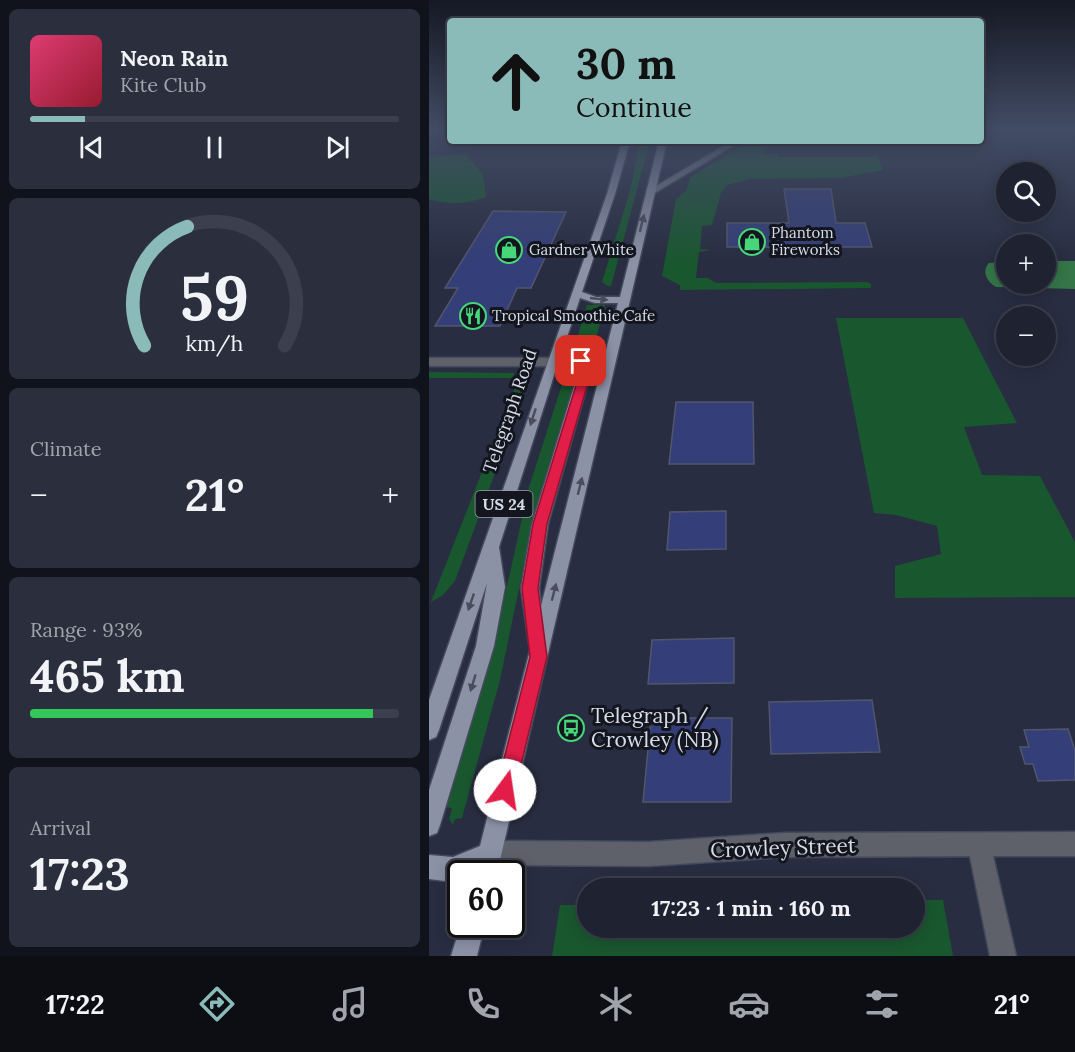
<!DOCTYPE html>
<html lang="en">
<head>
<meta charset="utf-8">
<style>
  :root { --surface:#1e2231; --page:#2b2f3d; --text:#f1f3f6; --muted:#a1a4ab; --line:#3c3f4d; --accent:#8bbbb9 }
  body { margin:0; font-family:Lora,serif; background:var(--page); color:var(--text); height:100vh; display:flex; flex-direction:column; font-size:22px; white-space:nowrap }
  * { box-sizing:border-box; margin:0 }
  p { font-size:20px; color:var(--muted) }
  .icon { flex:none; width:33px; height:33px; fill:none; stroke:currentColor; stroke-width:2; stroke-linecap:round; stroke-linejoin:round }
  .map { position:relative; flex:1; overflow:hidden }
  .side { display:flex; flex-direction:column; gap:9px; padding:9px; background:#10131b; width:429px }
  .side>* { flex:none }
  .hud { position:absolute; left:18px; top:18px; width:537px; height:126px; border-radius:6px; box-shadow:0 3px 15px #0003,0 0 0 2px var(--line); background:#8bbbb9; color:#111; overflow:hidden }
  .fabs { position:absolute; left:567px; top:162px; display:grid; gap:12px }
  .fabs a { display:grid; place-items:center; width:60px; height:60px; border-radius:50%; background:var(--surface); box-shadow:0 3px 15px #0003,0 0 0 2px var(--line); font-size:30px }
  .speed { position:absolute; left:18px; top:860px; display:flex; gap:12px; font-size:30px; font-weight:700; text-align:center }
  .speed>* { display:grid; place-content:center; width:78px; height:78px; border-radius:50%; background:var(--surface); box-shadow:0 3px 15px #0003,0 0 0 2px var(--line); line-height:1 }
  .speed .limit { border:3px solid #111; border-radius:9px; background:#fff; color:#111 }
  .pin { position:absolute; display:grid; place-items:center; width:51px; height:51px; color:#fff; margin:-26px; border-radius:12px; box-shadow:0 3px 9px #0006 }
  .me { position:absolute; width:66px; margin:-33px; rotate:14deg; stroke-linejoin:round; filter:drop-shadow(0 0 4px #0008) }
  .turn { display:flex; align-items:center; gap:21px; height:126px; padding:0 30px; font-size:27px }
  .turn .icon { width:78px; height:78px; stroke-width:2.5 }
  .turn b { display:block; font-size:42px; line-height:51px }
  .big { font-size:45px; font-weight:700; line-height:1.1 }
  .side .widget { flex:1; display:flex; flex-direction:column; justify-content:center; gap:9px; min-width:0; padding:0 21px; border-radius:9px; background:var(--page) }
  .side .dial { align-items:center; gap:0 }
  .dial svg { height:156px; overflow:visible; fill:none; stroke:var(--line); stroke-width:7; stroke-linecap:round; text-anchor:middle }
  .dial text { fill:var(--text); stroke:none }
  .song { display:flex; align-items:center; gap:18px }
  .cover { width:72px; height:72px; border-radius:9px; background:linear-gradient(135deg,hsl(340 70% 55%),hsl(350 70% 35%)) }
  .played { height:6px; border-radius:3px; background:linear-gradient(90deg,var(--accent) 15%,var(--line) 15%) }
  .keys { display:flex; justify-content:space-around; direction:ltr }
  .heat { display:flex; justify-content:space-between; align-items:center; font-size:33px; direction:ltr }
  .charge { height:9px; border-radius:4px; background:linear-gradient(90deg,#34c759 93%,var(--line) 0) }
  .trip { position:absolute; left:148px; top:878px; width:348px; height:60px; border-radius:30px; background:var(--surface); box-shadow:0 3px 15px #0003,0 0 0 2px var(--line); font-weight:700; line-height:60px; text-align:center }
  .menu { display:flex; height:96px; justify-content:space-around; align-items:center; background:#0c0e14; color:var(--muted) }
  .menu .icon { width:42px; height:42px }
  .menu .active { color:var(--accent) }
  .menu b { font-size:27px; color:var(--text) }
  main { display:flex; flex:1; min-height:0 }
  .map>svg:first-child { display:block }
</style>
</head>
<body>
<main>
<section class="side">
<div class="widget">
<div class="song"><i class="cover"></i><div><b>Neon Rain</b><p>Kite Club</p></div></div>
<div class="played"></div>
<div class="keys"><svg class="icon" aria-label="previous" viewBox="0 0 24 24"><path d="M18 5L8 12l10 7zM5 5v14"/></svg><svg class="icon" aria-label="pause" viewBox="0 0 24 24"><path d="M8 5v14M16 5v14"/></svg><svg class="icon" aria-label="next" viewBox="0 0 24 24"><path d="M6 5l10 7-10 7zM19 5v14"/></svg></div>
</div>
<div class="widget dial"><svg viewBox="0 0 100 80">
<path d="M14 69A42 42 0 1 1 86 69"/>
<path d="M14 69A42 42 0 0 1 36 8" stroke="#8bbbb9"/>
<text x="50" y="56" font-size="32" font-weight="700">59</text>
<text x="50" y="72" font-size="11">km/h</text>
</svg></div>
<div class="widget"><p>Climate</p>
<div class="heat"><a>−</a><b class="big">21°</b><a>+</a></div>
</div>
<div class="widget"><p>Range · 93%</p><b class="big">465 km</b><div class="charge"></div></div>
<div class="widget"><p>Arrival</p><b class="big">17:23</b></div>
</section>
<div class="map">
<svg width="646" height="956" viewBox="0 0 646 956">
  <rect width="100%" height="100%" fill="#282d41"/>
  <!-- green -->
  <path fill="#19572f" d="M211,141H221L182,286H179L173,282L201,191Z
    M320,141H334L335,154H349L350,157H444V154H448L454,170L411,178L321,179L298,185L292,193L283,225L273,226L271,249L282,250L270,252L267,278H279L287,283L438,282L442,284V288L251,290V285L233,276L247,199L257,191L261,178Z
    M36,154L54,174L57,197C38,204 19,205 0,199V157Z
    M158,305H176L165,346L146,345Z
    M407,318H534L588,423L535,427L553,475L611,476L646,542V597L466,598V566L512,554L508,526L467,515L445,513Z
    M144,370L142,378H147L104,521L71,680L33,818L26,819L24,825L20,819L23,808L16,807L64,649L100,487L136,375L140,374Z
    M0,372L85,373L84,378H0Z
    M91,375L98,378L99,384L26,581L14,595L2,602Z
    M486,900H514L524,956H123L131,905H159V927H486Z"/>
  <!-- water -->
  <path fill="#347648" d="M617,261H646V289L567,287C558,282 552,271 560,263L577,262L578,284H616Z"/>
  <!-- building -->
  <path fill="#343e78" stroke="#51566c" stroke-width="1.5" d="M355,189H402L407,223H436L443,247H298V223H360Z
    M64,211L137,212L102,288H88L71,326H6L29,288H16Z
    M247,402H324L325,464H240Z
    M297,511V549L238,550L241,512Z
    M305,638V683L219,684L223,640Z
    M443,700L451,752L342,754L340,702Z
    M222,718H303L302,802H214Z
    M639,729L646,751V780L609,781L604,764H596L591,747H600L595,730Z"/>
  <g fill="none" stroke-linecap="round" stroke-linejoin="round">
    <defs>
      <path id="street" d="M0,358H123L129,362L123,366H0Z
        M646,832V856H564L587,956H561L541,856L355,857L220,866L61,865L53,861L49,853L53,845L61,841L220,842L355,833Z"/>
      <path id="secondary" d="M303,141H312L224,194L217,192Z"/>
      <path id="primary" d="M193,141H201L186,194L153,292L167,297H191L230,141H238L68,873H32V878L16,881L0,879V855L24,857L51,846L101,650L92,588L103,524L151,367L149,365L128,366L70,547L76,587L65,646L11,825L8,833L0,836V790L47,646L58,583L10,730L7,737L0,740V700L178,194ZM151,298L166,303H189L112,606L110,588L119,524L163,367L156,358H131Z
        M32,924H56L48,956H22Z"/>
    </defs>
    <!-- street casing -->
    <use href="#street" stroke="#44495c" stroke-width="3"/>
    <!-- secondary casing -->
    <use href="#secondary" stroke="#44495c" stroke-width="3"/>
    <!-- primary casing -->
    <use href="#primary" stroke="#44495c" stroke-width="3"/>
    <!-- street -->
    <use href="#street" fill="#5e616a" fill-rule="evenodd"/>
    <!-- secondary -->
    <use href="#secondary" fill="#787c8c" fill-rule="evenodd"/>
    <!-- primary -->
    <use href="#primary" fill="#8c92a6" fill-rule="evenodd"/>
  </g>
  <!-- one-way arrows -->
  <defs><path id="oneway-solid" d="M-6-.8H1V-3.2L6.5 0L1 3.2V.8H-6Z" transform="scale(1.5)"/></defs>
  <g fill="#4a4e5c">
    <use href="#oneway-solid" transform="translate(213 223) rotate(-76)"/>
    <use href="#oneway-solid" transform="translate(170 299) rotate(6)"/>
    <use href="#oneway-solid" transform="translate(104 417) rotate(108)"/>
    <use href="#oneway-solid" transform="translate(151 486) rotate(-76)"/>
    <use href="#oneway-solid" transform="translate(125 592) rotate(-76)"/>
    <use href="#oneway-solid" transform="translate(42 602) rotate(109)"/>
    <use href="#oneway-solid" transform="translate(44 683) rotate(107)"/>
  </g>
  <!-- sky -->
  <linearGradient id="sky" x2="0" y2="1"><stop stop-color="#161924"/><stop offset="0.49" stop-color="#424c65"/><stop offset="1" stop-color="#424c65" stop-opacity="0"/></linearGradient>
  <rect width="646" height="263" fill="url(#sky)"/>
  <!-- route -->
  <path fill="#e11d48" stroke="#92132f" stroke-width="1.5" d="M152,358L162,367L160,379L118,524L109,588L118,657L86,790L84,798L76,800L69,798L67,790L101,657L93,588L104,524L149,379L151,367L146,361Z"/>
  <!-- icons -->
  <defs>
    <symbol id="shop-ring" viewBox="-11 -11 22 22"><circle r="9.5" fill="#14161f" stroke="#45d77a" stroke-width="1.5"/><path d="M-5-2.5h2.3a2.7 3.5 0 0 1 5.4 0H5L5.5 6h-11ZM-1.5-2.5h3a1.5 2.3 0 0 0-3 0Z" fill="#45d77a"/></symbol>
    <symbol id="restaurant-ring" viewBox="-11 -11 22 22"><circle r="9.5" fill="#14161f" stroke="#45d77a" stroke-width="1.5"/><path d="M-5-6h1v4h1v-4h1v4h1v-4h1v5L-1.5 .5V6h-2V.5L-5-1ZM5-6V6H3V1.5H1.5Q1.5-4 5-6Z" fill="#45d77a"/></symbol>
    <symbol id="bus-ring" viewBox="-11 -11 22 22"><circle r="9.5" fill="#14161f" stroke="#45d77a" stroke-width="1.5"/><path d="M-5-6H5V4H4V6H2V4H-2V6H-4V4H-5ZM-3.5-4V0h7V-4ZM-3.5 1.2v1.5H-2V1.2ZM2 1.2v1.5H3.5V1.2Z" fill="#45d77a"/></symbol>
  </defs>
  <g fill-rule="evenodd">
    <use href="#shop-ring" x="308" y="227" width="30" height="30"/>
    <use href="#shop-ring" x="65" y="235" width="30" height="30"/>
    <use href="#restaurant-ring" x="29" y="301" width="30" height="30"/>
    <use href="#bus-ring" x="127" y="713" width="30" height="30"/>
  </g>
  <g text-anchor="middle" stroke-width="6" stroke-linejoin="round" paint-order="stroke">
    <!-- far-poi labels -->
    <g font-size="15" fill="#d7dbe8" stroke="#14161f" text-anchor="start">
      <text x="342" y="238">Phantom<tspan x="342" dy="17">Fireworks</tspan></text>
      <text x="100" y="255">Gardner White</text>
      <text x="63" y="321">Tropical Smoothie Cafe</text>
    </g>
    <!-- shield labels -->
    <rect fill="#14161f" stroke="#9ca0ac" stroke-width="1.5" x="46.5" y="491" width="57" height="26" rx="4.5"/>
    <g font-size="16" font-weight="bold" fill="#d7dbe8">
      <text x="75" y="510">US 24</text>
    </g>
    <!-- street labels -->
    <g font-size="18" fill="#d7dbe8" stroke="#14161f">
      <text transform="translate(81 411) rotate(-71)" y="6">Telegraph Road</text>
    </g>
    <!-- near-poi labels -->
    <g font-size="21" fill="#d7dbe8" stroke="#14161f" text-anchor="start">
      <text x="162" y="723">Telegraph /<tspan x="162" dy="24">Crowley (NB)</tspan></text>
    </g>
    <!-- near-street labels -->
    <g font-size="21" fill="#d7dbe8" stroke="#14161f">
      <text transform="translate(354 848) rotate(-2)" y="7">Crowley Street</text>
    </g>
  </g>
</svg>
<div class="fabs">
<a><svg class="icon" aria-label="search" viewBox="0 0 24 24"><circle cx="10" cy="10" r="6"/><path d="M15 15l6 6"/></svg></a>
<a>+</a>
<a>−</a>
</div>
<div class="speed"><div class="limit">60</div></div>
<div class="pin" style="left:152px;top:361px;background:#d93025"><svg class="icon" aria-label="arrive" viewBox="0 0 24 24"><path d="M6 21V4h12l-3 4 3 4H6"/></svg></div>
<svg class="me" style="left:76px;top:790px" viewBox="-20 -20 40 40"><circle r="19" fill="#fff"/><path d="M0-13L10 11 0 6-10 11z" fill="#e11d48"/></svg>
<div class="trip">17:23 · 1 min · 160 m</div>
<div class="hud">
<div class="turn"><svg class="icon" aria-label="ahead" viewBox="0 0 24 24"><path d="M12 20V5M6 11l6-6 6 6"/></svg><div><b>30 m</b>Continue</div></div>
</div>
</div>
</main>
<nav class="menu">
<b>17:22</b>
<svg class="icon active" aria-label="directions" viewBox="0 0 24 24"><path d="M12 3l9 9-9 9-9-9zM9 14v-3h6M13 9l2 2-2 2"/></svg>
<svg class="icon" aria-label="music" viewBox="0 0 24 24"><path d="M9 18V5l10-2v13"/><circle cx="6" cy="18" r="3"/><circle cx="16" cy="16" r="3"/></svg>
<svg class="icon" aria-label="phone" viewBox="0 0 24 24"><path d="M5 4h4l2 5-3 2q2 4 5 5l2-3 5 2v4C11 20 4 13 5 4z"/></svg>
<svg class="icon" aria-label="climate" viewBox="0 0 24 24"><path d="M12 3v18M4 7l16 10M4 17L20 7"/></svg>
<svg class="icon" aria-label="car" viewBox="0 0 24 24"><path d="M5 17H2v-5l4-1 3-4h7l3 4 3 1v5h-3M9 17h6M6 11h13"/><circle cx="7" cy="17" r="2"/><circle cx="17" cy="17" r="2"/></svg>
<svg class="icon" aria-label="filters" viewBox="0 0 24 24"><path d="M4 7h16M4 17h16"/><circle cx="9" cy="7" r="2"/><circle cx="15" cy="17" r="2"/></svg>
<b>21°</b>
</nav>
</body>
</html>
